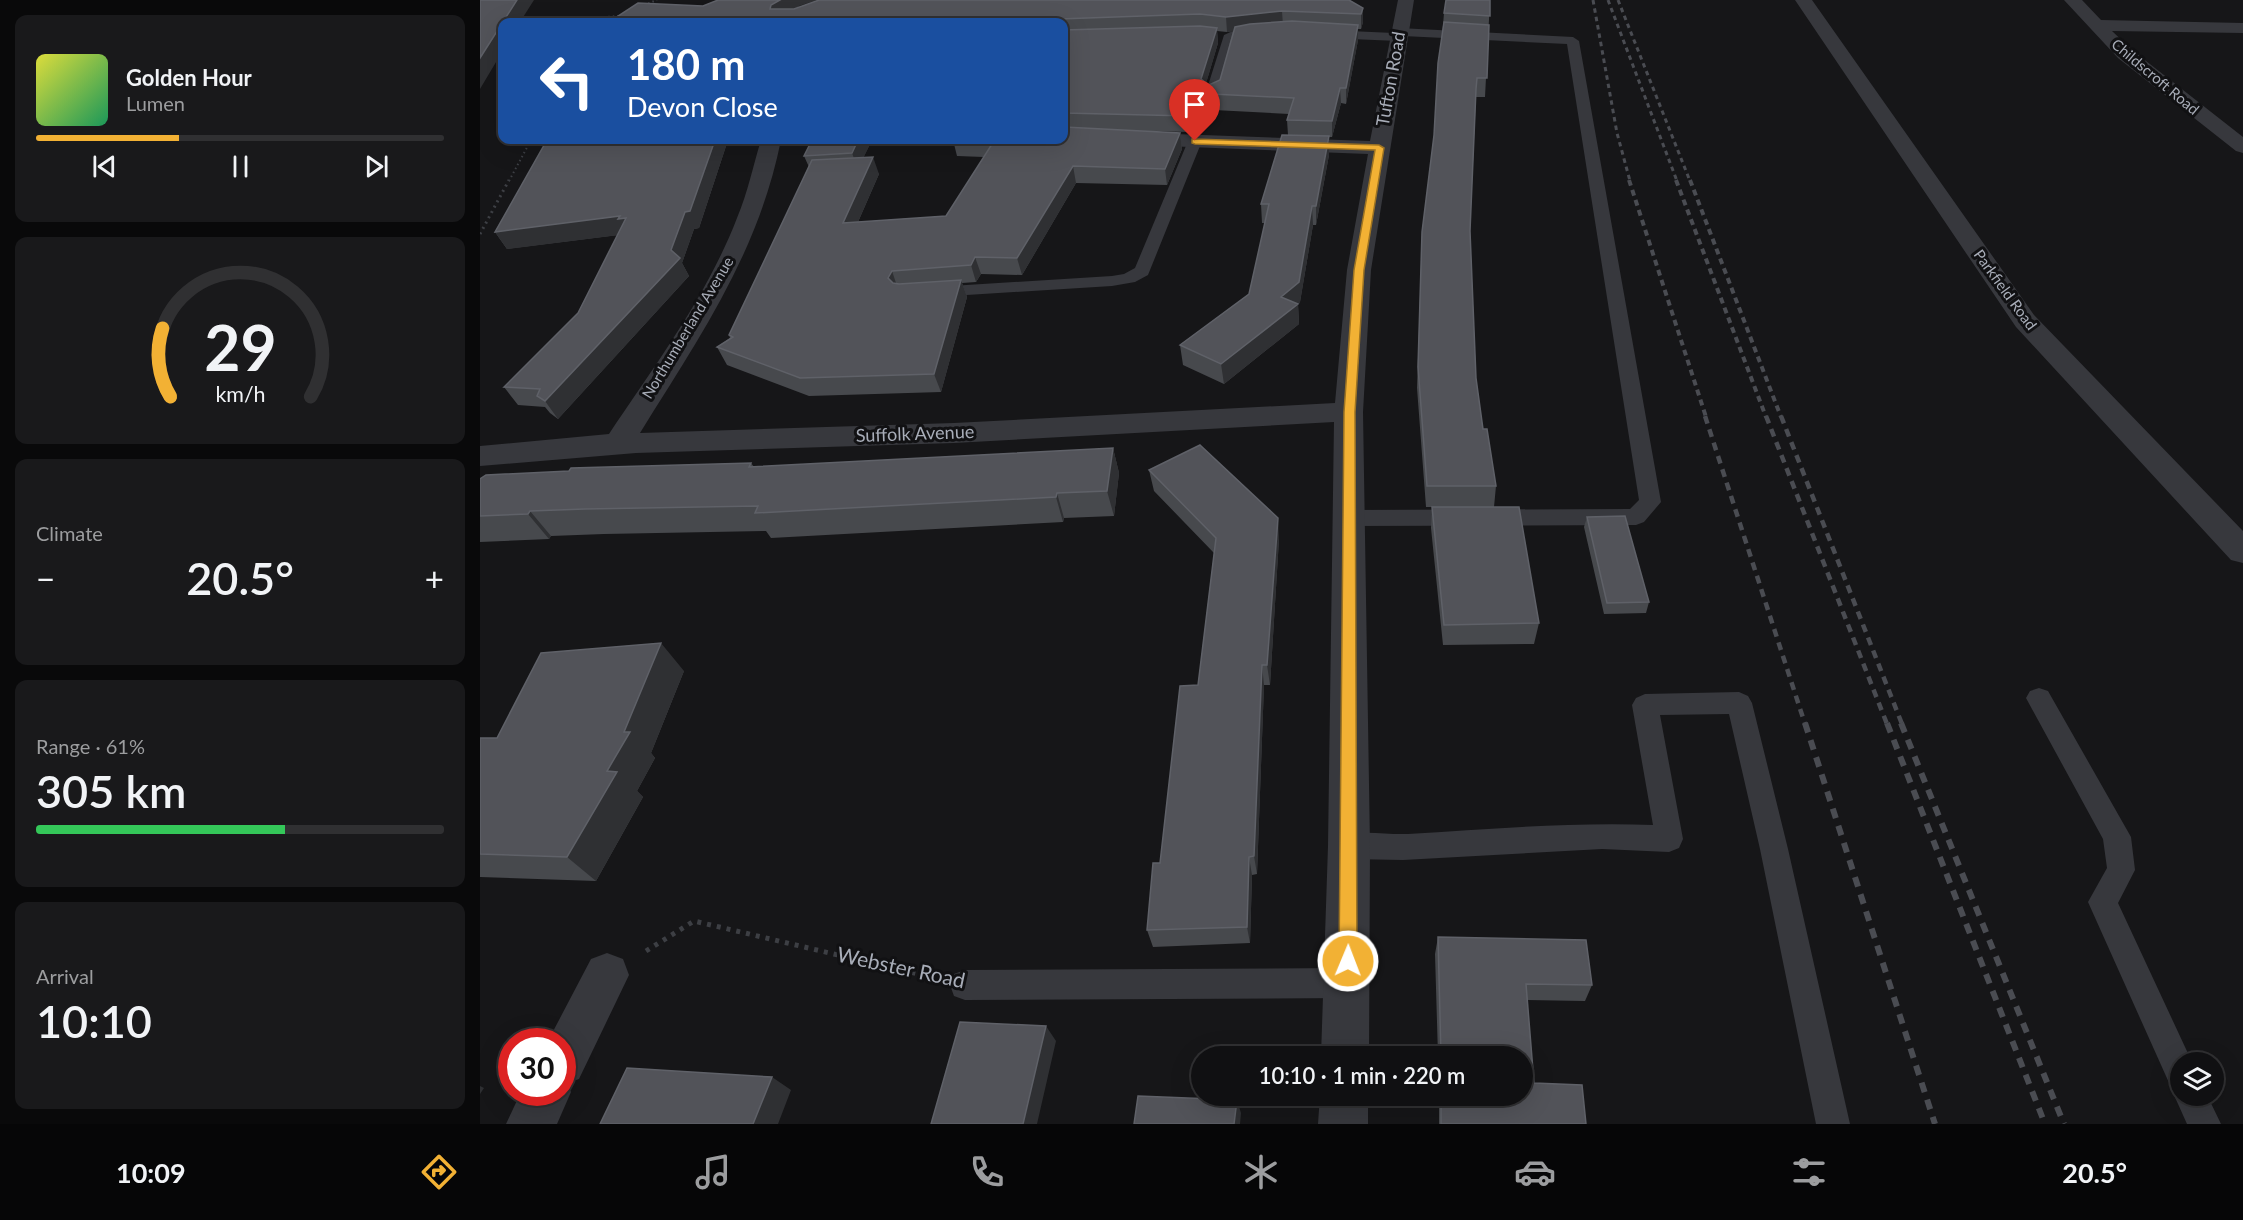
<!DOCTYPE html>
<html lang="en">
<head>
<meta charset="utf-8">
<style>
  :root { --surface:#101012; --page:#19191b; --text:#f1f3f6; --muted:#9c9d9f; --line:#303032; --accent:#f2b134 }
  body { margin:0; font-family:Lato,sans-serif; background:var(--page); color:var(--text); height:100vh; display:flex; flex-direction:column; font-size:22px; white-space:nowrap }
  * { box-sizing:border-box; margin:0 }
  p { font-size:20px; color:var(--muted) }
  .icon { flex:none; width:33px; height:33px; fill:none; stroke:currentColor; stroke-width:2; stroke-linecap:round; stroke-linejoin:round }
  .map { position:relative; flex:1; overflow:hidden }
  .sheet { display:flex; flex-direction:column; gap:15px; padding:15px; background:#09090a; width:480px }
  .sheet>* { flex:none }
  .banner { position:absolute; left:18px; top:18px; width:570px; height:126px; border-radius:12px; box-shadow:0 6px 24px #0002,0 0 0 2px var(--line); background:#1a4fa0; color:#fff; overflow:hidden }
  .buttons { position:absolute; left:1690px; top:1052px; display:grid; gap:12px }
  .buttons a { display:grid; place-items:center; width:54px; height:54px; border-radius:50%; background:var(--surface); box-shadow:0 6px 24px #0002,0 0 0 2px var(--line); font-size:30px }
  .speed { position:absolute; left:18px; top:1028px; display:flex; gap:12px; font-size:30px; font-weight:700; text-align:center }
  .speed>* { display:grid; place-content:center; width:78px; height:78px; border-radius:50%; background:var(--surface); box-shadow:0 6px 24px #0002,0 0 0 2px var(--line); line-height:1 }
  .speed .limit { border:9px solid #d22; background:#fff; color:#111 }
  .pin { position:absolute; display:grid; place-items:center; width:51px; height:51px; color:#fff; margin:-62px -26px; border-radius:50% 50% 50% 0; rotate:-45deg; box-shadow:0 0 6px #0007 }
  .pin .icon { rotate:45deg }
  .me { position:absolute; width:66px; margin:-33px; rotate:1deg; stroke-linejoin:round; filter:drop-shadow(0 0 4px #0008) }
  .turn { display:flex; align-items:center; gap:21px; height:126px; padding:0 30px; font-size:27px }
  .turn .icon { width:78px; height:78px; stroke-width:2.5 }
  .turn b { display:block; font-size:42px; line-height:51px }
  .big { font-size:45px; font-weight:600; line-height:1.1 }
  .sheet .tile { flex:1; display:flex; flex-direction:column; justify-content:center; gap:9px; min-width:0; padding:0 21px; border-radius:12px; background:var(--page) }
  .sheet .dial { align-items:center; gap:0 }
  .dial svg { height:156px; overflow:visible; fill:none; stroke:var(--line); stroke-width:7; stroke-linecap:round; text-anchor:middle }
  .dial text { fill:var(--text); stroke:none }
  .song { display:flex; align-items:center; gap:18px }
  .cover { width:72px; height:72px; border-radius:9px; background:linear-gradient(135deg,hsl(60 70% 55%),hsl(150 70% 35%)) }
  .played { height:6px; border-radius:3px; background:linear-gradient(90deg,var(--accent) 35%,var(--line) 35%) }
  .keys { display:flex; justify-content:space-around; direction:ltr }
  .heat { display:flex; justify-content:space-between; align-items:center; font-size:33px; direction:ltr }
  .charge { height:9px; border-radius:4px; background:linear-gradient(90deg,#34c759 61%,var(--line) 0) }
  .trip { position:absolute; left:711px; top:1046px; width:342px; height:60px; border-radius:30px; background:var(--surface); box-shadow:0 6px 24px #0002,0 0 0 2px var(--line); font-weight:600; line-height:60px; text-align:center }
  .menu { display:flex; height:96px; justify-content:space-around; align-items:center; background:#060607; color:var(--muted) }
  .menu .icon { width:42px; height:42px }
  .menu .current { color:var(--accent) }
  .menu b { font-size:27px; color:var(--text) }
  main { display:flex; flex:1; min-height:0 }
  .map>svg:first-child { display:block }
</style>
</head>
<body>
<main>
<section class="sheet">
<div class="tile">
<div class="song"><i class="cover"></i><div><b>Golden Hour</b><p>Lumen</p></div></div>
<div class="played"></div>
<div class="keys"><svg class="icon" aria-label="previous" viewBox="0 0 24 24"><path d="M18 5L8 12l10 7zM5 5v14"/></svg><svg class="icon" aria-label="pause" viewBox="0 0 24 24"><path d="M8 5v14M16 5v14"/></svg><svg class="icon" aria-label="next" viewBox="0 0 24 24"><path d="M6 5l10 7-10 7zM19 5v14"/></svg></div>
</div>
<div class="tile dial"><svg viewBox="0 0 100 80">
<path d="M14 69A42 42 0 1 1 86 69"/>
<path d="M14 69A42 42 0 0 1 10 34" stroke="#f2b134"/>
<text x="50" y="56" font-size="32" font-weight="700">29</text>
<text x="50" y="72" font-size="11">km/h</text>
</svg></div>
<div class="tile"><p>Climate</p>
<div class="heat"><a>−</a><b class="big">20.5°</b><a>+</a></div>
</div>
<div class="tile"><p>Range · 61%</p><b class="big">305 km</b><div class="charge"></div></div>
<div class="tile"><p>Arrival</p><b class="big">10:10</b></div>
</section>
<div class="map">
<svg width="1763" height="1124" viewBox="0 0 1763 1124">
  <rect width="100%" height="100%" fill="#161618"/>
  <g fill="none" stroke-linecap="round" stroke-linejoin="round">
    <!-- path-far2 -->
    <path stroke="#3d3f44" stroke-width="2" stroke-dasharray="1.5 3" stroke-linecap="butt" d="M164,5L177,0
      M61,22L138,16
      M29,181L51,140"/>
    <!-- path-far1 -->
    <path stroke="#3d3f44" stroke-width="3" stroke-dasharray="2 4" stroke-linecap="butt" d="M0,234L29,180"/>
    <!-- path -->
    <path stroke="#3d3f44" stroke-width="5" stroke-dasharray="4 6" stroke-linecap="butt" d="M166,951L214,921L447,976"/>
    <!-- lane -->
    <path fill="#37383d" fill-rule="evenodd" d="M781,28L787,32L785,35L754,40L739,95L737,98H727L725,95L744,35L755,30Z
      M919,28L1093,37L1099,41L1181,502L1164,522L1156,525L870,526L862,523L859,518L862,513L870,510L1150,509L1159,500L1087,44L923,36L922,40L918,41L847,38L841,34L847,30L914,33L915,29Z
      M715,137L722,141L668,275L655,282L632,286L455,297L449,296L446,292L449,288L455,287L632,276L644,274L655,268L708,141Z
      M1559,688L1568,691L1651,837L1655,870L1638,903L1712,1062H1701V1095H1727L1741,1124H1707L1694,1095L1696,1088L1690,1085L1608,902L1627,868L1623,839L1546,698L1550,691Z
      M1259,692L1268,696L1272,703L1308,849L1370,1124H1336L1280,849L1249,714L1180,715L1203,839L1199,848L1189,852L1122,849L923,860L869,859L859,855L855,846L859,837C880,829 905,835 928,834C1009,829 1091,822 1173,825L1152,705L1156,698L1165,694Z
      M868,968L879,972L883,983L879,994L868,998L485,1000L474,996L470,985L474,974L485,970Z"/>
    <!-- street -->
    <path fill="#37383d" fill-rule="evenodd" d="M918,0H934L891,270L883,412L890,846L889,1056H841L848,846L854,422L474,443L156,453L0,466V446L129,434C175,365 227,296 257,218C268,192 273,166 281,140H301C278,254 220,336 160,433L474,423L855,403L867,270L888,154L584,142L576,140H584V130L890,141Z
      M1315,0H1332L1554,315L1763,531V563L1751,560L1536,327Z
      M1584,0H1602L1621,20L1763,23V33L1632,31L1652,50L1763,137V153L1756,151L1638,58Z
      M127,953L143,959L149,975L99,1079L87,1083L91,1092L77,1124H26L41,1092H82V1041H68L111,959Z
      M840,1095H888V1124H838Z"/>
    <!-- rail-far3 -->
    <path stroke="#4a4c52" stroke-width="3" stroke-dasharray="4.5 4" stroke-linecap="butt" d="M1113,0L1137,133L1150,181
      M1128,0L1197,181
      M1138,0L1210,181"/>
    <!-- rail-far2 -->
    <path stroke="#4a4c52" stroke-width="4" stroke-dasharray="6 4.5" stroke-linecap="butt" d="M1149,180L1226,417
      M1196,180L1286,417
      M1210,180L1301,417"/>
    <!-- rail-far1 -->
    <path stroke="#4a4c52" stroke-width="4.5" stroke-dasharray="8 6" stroke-linecap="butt" d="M1225,416L1325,724
      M1286,416L1407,724
      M1301,416L1422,724"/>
    <!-- rail -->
    <path stroke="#4a4c52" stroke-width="6" stroke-dasharray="10 8" stroke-linecap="butt" d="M1325,723L1455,1124
      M1407,723L1565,1124
      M1421,723L1584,1124"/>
  </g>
  <!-- wall -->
  <path fill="#47494d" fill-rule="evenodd" d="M1010,0L1005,97H996L990,231L996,378L1003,429L1016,486L1014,507L1059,623L1054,644L963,645L951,528L952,507H946L937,388L942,232L954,135L964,13Z
    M223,6H319L314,9L883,8V22L881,29H878V40L866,104L861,103L852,137H849V155L836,225H833L820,302L818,304L819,324L744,384L703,365L700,345L769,294L785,223H782L781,204L808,135L807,120L809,114L734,110L731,118H717L711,132L666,131L700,133L702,149L687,185L596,183L542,275L501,274L496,282L482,283L487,297L461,392L329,396L247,365L237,347L250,338L249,335L329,167L324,156L332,140H392L383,158L399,174L378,222L466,216L504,157L477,156L473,140H544L541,145L584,140V22H129ZM737,31L747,32L753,31L740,80L729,85L726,83L738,43Z
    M67,140H248L219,228L214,229L202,263L209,276L78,419L70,413L65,407L38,405L24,387L98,313L138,235L27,249L15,232Z
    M633,448L639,473L634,516L584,518L583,522L291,538L286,531L124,534L71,536L69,539L0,542V479L271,463L274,467Z
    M669,470L799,539L790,685H784L777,874L772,875L770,943L673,947L667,930L680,863L718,685L734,553L674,491Z
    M1107,517L1169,602L1166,613L1124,614L1104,527Z
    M204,671L171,753L175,758L157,791L163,797L116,881L0,877V738H17Z
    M958,937L1112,985L1105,1001L1047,1000L1054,1083L1106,1124H959V1095H1042V1056H958L955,954Z"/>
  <!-- shaded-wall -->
  <path fill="#2f3033" d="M37,0H54L40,22H22V52L0,89V58Z
    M300,0H337L319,6L297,20L290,9L291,5Z
    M883,8V22L881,29V14Z
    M802,11L803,26L747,32L746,17Z
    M878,25V40L866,104V88Z
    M737,28L738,43L723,94L721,79Z
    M860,88L861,103L852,137V121Z
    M732,94L734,110L731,118L729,102Z
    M715,102L717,118L711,132L709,116Z
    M700,133L702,149L687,185L685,169Z
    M849,136V155L836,225V206Z
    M235,140H248L219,228L214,229L202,263L209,276L78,419L65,401L191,250L205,212Z
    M378,140H392L378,169L372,153Z
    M531,140H544L535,155Z
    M393,157L399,174L370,240L363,223Z
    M593,166L596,183L542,275L537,258Z
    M832,206L833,225L820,302L815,306L818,304L819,324L744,384L741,364Z
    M140,216L146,218L147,234L27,249L15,232Z
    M495,257L501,274L496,282L491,265Z
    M412,271L418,289L408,278Z
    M481,280L487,297L461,392L454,374Z
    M633,448L639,473L634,516L627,491Z
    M577,493L584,518L583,522L576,497Z
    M50,511L71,536L69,539L48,514Z
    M798,518L799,539L790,685L787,665Z
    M181,643L204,671L171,753L175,758L157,791L163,797L116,881L87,857L127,771Z
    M782,665L784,685L777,874L774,856Z
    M769,857L772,875L770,943L767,927Z
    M566,1026L576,1041L557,1124H543Z
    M292,1077L311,1090L298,1124H273Z
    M0,1086L4,1088L0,1094Z
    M757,1100L761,1113L760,1124H754Z"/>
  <!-- building -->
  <path fill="#525359" stroke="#5f6168" stroke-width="1.5" d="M0,0H37L0,58Z
    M238,0H300L291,5L290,9H314L339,0H869L883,8L881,14L802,11L746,17L720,14L579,19V22H129L158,3L223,6Z
    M966,0H1010V16L964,13Z
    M812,21L878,25L866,88H860L852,121L807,120L814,98L732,94L729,102H715L709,116L584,113V30L720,26L737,28L721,79L729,85L740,80L755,27L770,24Z
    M964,22L1009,25L1007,78H997L996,89L990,231L996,378L1003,429H1007L1016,486H947L938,367L942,232L954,135L958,63Z
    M584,127L700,133L685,169L593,166L537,258L495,257L491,265L412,271L408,278L413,283L419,284L481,280L454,374L320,378L237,347L253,337L249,335L332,160L393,157L363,223L466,216L514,141L473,140H531L536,145L554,144L556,140H584Z
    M802,135L849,136L836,206H832L819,282L801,297L818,304L741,364L700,345L769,294L789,204H781Z
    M67,140H235L210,211L205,212L191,250L200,258L65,401L57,396L60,389L24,387L98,313L146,218L138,219L140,216L15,232Z
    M332,140H378L372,153L324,156Z
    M720,445L798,518L787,665H782L774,856L769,857L767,927L667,930L673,863H680L700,686L718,685L736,538L669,470Z
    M633,448L627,491L577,493L576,497L275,513L278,506L105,509L50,511L48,514L0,516V479L6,475L89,471L91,468L271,463L269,467Z
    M952,507H1039L1059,623L964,625Z
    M1145,516L1169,602L1127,603L1107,517Z
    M181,643L144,732H150L127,771L137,772L87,857L0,854V738H17L61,653Z
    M958,937L1106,940L1112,985L1046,984L1054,1083L1102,1085L1106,1124H961V1095H1042V1056H961Z
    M480,1022L566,1026L543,1124H451Z
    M147,1068L292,1077L273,1124H120Z
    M658,1096L757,1100L754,1124H654Z"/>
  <!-- route -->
  <path fill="#f2b134" stroke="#9d7322" stroke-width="1.5" d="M712,139L899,145L904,148L884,270L875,412L877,961L874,967L868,970L861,967L859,961L864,412L874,270L895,150L715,144L712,143Z"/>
  <g text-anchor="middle" stroke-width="6" stroke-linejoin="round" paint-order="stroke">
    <!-- far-street labels -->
    <g font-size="15" fill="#a8adb8" stroke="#111113">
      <text transform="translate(1675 77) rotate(40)" y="5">Childscroft Road</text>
      <text transform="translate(1525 290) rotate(54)" y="5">Parkfield Road</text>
      <text transform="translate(208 328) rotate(-59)" y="5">Northumberland Avenue</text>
    </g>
    <!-- street labels -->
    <g font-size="18" fill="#a8adb8" stroke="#111113">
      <text transform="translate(911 79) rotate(-80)" y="6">Tufton Road</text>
      <text transform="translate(435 434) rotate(-2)" y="6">Suffolk Avenue</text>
    </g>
    <!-- near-street labels -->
    <g font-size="21" fill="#a8adb8" stroke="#111113">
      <text transform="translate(421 968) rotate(12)" y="7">Webster Road</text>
    </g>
  </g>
</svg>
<div class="buttons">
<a><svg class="icon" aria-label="layers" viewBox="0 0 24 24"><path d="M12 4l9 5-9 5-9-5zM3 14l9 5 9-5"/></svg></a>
</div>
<div class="speed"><div class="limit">30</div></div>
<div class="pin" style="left:715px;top:141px;background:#d93025"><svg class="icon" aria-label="arrive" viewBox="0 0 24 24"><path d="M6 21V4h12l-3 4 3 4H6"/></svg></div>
<svg class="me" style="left:868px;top:961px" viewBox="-20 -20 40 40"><circle r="17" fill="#f2b134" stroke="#fff" stroke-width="3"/><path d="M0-11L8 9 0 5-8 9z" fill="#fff"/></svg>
<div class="trip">10:10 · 1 min · 220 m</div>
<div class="banner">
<div class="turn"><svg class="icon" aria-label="left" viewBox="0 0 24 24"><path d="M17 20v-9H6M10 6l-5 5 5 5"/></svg><div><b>180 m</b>Devon Close</div></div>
</div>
</div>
</main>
<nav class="menu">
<b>10:09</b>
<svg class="icon current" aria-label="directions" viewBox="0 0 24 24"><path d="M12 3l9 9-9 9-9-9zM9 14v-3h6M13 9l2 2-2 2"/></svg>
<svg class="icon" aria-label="music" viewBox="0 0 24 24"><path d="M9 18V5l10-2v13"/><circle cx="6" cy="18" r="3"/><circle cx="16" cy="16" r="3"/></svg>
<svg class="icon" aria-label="phone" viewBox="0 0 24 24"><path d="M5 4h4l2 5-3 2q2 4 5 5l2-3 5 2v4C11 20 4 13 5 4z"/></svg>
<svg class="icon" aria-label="climate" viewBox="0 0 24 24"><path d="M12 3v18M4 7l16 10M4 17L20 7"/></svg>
<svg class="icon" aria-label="car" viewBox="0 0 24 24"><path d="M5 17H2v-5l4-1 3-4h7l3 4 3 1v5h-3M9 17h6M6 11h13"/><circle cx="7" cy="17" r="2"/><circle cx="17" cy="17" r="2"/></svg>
<svg class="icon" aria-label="filters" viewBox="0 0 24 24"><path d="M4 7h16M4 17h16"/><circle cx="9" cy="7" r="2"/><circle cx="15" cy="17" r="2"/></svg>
<b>20.5°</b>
</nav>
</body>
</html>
